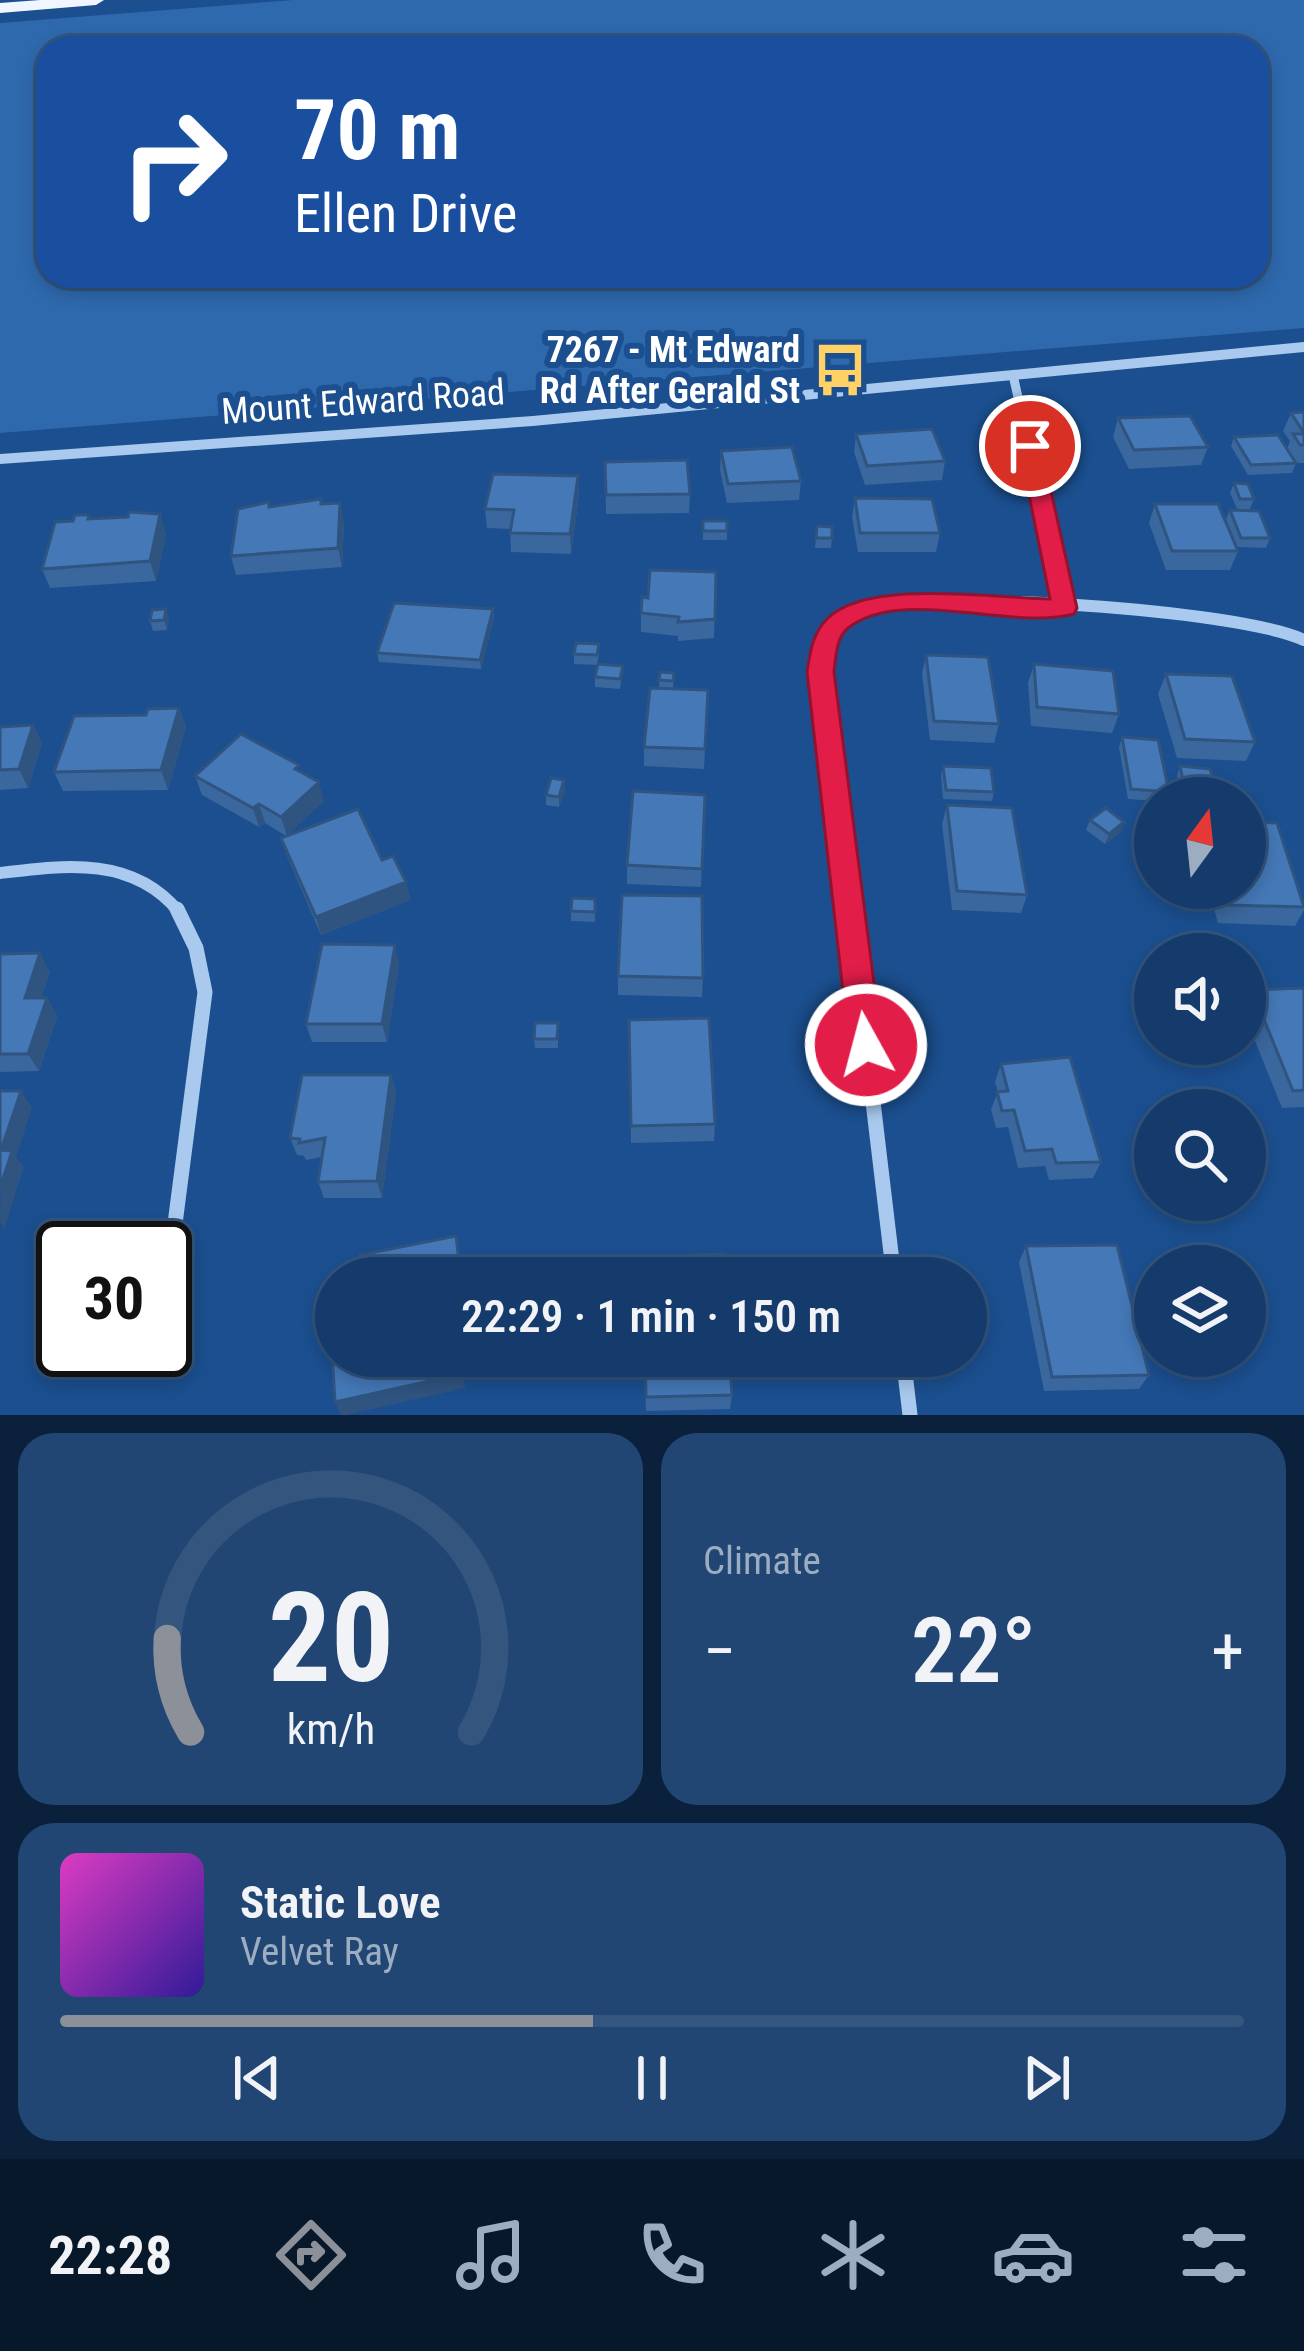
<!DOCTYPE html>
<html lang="en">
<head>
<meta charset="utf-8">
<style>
  :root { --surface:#143b6b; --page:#214673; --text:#f1f3f6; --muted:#9dadc1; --line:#33557e; --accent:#8c9099 }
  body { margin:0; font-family:"Roboto Condensed",sans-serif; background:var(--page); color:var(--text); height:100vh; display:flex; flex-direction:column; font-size:45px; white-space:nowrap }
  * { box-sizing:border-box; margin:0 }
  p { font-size:39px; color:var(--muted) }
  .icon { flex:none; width:66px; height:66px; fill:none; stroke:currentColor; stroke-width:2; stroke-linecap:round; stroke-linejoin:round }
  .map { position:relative; height:1415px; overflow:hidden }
  .details { display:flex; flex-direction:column; gap:18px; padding:18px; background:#0b203b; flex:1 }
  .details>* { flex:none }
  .top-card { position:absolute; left:36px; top:36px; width:1233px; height:252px; border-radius:36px; box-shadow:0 6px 18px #0003,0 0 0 3px var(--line); background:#1a4fa0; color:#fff; overflow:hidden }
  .needle { width:78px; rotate:15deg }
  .fabs { position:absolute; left:1134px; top:777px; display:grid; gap:24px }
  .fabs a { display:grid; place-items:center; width:132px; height:132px; border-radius:50%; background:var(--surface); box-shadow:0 6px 18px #0003,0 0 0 3px var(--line); font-size:60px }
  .speed { position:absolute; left:36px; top:1221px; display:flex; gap:24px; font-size:60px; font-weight:700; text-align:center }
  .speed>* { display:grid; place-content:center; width:156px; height:156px; border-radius:50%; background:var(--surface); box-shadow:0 6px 18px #0003,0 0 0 3px var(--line); line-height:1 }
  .speed .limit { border:6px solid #111; border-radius:18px; background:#fff; color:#111 }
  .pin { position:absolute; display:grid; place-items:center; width:102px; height:102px; color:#fff; margin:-51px; border:6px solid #fff; border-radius:50%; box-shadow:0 3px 12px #0007 }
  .me { position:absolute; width:132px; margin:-66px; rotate:353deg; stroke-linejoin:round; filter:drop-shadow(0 0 9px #0008) }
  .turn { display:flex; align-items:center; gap:42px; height:252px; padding:0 60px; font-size:54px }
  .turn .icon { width:156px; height:156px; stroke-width:2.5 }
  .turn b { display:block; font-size:84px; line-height:102px }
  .big { font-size:90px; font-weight:600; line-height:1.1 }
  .details .tile { flex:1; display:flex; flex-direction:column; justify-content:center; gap:18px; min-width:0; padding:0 42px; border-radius:36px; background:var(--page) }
  .details .dial { align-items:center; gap:0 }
  .dial svg { height:312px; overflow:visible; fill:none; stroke:var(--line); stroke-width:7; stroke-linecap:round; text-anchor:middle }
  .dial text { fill:var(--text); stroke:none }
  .song { display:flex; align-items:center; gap:36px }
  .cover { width:144px; height:144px; border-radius:18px; background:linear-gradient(135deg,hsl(310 70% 55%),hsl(250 70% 35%)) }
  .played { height:12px; border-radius:6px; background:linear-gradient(90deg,var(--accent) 45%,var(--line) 45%) }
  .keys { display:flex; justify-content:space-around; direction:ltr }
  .heat { display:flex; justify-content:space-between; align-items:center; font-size:66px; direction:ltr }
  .details .tiles { flex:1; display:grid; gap:18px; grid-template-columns:1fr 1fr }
  .tile:last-child { grid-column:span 2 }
  .trip { position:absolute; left:315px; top:1257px; width:672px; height:120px; border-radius:60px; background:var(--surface); box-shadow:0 6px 18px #0003,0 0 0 3px var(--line); font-weight:600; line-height:120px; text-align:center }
  .dock { display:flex; height:192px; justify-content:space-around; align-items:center; background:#08182b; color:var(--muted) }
  .dock .icon { width:84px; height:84px }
  .dock .active { color:var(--accent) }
  .dock b { font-size:54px; color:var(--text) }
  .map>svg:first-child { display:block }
</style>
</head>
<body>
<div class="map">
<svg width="1304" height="1415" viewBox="0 0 1304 1415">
  <rect width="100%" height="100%" fill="#1b4f8f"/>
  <!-- green -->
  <path fill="#2e69ad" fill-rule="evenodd" d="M293,0H1304V328L0,433V23ZM48,48H1257V276H48Z"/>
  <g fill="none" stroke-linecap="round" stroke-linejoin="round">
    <!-- minor-far2 -->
    <path stroke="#a9c9ee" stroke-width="9" d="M1013,375L1047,526"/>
    <!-- minor-far1 -->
    <path stroke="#a9c9ee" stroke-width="12" d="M1046,523L1065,608
      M0,873C66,865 133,856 179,912
      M850,912C843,856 807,675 832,632C838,621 848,613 860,610C932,589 1237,609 1304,640"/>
    <!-- minor -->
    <path stroke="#a9c9ee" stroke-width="15" d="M850,909L894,1278
      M165,1301L205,992L196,948L177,909
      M903,1356L910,1415
      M157,1359L159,1350"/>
    <!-- tertiary -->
    <path fill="#a9c9ee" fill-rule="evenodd" d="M1304,342V352L533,426L0,464V454L533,416Z"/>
    <!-- primary -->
    <path fill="#f0f6ff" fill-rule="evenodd" d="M40,0H104L96,5L0,13V3Z"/>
  </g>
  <!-- wall -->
  <path fill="#3a679d" d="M1304,412V463H1296L1292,473L1248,475L1231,446L1234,437L1287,449L1290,441L1283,431L1291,413Z
    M1118,418L1208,447L1201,465L1129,469L1113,437Z
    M856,434L945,461L942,480L865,485L854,452Z
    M721,451L801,481L799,500L727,503L720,470Z
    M605,462L690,494L689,513L606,514Z
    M578,476L579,495L571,554L511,552L510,529L487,528L485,509Z
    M1234,483L1254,499L1250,509H1237L1230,493Z
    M855,498L940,533L936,552H858L852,517Z
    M322,504L344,522L342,567L236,575L231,556L270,506Z
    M1155,504L1238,551L1230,570H1166L1149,523Z
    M1230,510L1270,538L1266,548L1237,547L1226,519Z
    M90,519L166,533L156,581L50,588L42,569Z
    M703,521H727V540H703Z
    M817,526L832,538L831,548H815Z
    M716,572L714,638L678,641V636L641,632V613L648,598Z
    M493,609L494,618L481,669L379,662L377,653Z
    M169,619L167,630L153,631L150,621Z
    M574,654H599L597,665L574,664Z
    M926,655L999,724L994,743L930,740L922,674Z
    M1034,664L1119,714L1112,733L1031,726L1028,683Z
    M623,666L620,689L595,687V677Z
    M660,672L674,673L673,689L708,690L704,769L644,766V747L659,688Z
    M1166,674L1255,742L1246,761L1177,758L1158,694Z
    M179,708L186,727L168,790L63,791L54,772L146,715Z
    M33,725L42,744L28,788L0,790V727Z
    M1122,737L1169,792L1166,798H1155V801L1128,799L1119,747Z
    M943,766L994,792L992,801L943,799L941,776Z
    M1180,766L1217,798H1181L1177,776Z
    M301,772L324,801L287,835L382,860L406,882L410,900L321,935L287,856L281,838L286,836L265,823L259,827L202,795L195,776Z
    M565,790L559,807L546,805V795Z
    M705,795L701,887L627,884V865Z
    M947,805L1027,895L1021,913L952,910L942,824Z
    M1090,820L1124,822L1121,832L1105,844L1086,830Z
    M1208,888H1245L1304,902V910L1295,926L1218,923Z
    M595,899V922L571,921V911Z
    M0,954L50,972L41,998H47L57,1016L39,1071L0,1072Z
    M399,963L387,1042H312L306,1024Z
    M618,976L703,978L702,997L618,995Z
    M1304,988V1107L1282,1108L1245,1016V1003L1252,990Z
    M629,1020L715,1124L714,1141L631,1143Z
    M558,1023V1048H535L534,1039Z
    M1001,1064L1101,1162L1093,1178L1049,1180L1045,1166L1018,1168L1008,1127L996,1128L991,1109L998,1092L995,1082Z
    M391,1075L396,1092L382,1198H324L318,1182L322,1157L306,1160L304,1156L297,1155L290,1138Z
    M1026,1246L1149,1375L1139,1389L1044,1391L1019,1262Z
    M644,1356L732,1395L730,1409L646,1411Z"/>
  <!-- shaded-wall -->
  <path fill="#305480" d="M578,476L579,495L571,554L570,534Z
    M340,503L344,522L342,567L338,548Z
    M160,514L166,533L156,581L150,561Z
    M166,609L169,619L167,630L164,620Z
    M493,609L494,618L481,669L480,660Z
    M179,708L186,727L168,790L161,770Z
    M33,725L42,744L28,788L19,769Z
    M564,780L565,790L559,807V797Z
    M319,782L324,801L287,836L281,817Z
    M259,804L265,823L259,827L253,808Z
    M1124,822L1121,832L1105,844L1109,834Z
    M406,882L410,900L321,935L316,917Z
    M395,945L399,963L387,1042L382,1024Z
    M40,953L50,972L35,1016L25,998Z
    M47,998L57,1016L39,1071L28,1054Z
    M391,1075L396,1092L382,1198L377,1181Z
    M21,1091L32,1108L16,1157L24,1167L4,1229L0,1223L1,1150Z
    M459,1356H461L465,1388L346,1415H341L335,1402Z"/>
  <!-- building -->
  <path fill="#4478b7" stroke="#305480" stroke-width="3" d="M1304,412V433L1291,413Z
    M1190,416L1208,447L1134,450L1118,418Z
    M932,429L945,461L867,466L856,434Z
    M1293,434H1304V445H1300Z
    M1278,435L1296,463L1251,465L1234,437Z
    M792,447L801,481L728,484L721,451Z
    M687,460L690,494L606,495L605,462Z
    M493,474L578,476L570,534L510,533L514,510L485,509Z
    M1234,483L1248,484L1254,499H1240Z
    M855,498L932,499L940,533H860Z
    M321,499V504L340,503L338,548L231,556L238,509L269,502V507Z
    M1155,504H1218L1238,551H1172Z
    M1230,510L1259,511L1270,538H1241Z
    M129,512L160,514L150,561L42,569L55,522L73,521L75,515H89L88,519L128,517Z
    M703,521H727V531H703Z
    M817,526L832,527V538H816Z
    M650,570L716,572L715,619L678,622L679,617L641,613L642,597L648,598Z
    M394,603L493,609L480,660L377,653Z
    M166,609L164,620L150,621L152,610Z
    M576,643L599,644L597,655L574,654Z
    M926,655L988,657L999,724L934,721Z
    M598,664L623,666L620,679L595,677Z
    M1034,664L1113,671L1119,714L1037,707Z
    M660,672L674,673L673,681L659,680Z
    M1166,674L1232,676L1255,742L1185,739Z
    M650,688L708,690L705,749L644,747Z
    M179,708L161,770L54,772L74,716L146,715L148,709Z
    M33,725L19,769L0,770V727Z
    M241,734L299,765L295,769L319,782L281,817L259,804L253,808L195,776Z
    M1122,737L1158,740L1169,792L1131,789Z
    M943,766L991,768L994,792L946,790Z
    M1180,766L1210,769L1217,798H1187Z
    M551,778L564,780L559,797L546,795Z
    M633,791L705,795L702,869L627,865Z
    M947,805L1012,808L1027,895L957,891Z
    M1106,808L1124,822L1109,834L1090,820Z
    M358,809L382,860L393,856L406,882L316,917L281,838Z
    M1245,822L1277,823L1304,907L1228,905L1223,888H1245Z
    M622,895L702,896L703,978L618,976Z
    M572,898L595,899V912L571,911Z
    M322,944L395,945L382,1024H306Z
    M40,953L25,998H47L28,1054H0V954Z
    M1304,988V1090L1293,1091L1252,990Z
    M709,1018L715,1124L631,1126L629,1020Z
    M535,1023H558L557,1039H534Z
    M1070,1057L1101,1162L1056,1163L1052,1149L1025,1151L1014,1110L1002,1111L997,1092L1008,1091L1001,1064Z
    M302,1075H391L377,1181L318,1182L325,1138L299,1143L300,1139L290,1138Z
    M0,1091H21L1,1150L12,1151L0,1188Z
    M456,1236L461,1278H361L360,1255Z
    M1117,1245L1149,1375L1052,1377L1026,1246Z
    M723,1254L724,1278H642V1257Z
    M336,1320V1356H459L461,1374L335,1402L330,1321Z
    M645,1356H729L732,1395L646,1397Z"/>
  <!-- route -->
  <path fill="#e11d48" stroke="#92132f" stroke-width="3" d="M1030,440L1041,446L1077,608L1074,614C1011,631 901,586 848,628C836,638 836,657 834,672L882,1045L877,1055L866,1060L854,1055L849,1045L807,672C810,653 812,634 827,619C867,578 994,598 1050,599L1019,446Z"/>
  <!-- icons -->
  <defs>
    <symbol id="bus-bare" viewBox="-9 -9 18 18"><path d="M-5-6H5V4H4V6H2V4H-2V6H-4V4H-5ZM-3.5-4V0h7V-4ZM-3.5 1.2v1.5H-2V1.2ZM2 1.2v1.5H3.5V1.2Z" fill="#ffd166" stroke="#1b4f8f" stroke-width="2.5" paint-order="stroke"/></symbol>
  </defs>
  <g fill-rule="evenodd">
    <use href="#bus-bare" x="802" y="332" width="76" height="76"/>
  </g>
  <g text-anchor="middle" stroke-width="12" stroke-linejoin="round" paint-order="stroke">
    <!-- far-poi labels -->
    <g font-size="36" font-weight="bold" fill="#fff" stroke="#1b4f8f" text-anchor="end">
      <text x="800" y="362">7267 - Mt Edward<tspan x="800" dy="41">Rd After Gerald St</tspan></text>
    </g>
    <!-- far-street labels -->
    <g font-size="36" fill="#fff" stroke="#1b4f8f">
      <text transform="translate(363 401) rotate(-4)" y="13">Mount Edward Road</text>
    </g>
  </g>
</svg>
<div class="fabs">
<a><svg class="needle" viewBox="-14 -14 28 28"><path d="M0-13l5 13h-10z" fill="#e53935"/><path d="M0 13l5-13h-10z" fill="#9dadc1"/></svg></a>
<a><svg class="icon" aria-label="sound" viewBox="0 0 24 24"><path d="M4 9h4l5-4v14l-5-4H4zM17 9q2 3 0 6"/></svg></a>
<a><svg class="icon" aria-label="search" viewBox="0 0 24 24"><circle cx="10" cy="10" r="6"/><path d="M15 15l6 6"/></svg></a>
<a><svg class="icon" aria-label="layers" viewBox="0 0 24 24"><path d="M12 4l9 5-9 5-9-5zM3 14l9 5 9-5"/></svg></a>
</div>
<div class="speed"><div class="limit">30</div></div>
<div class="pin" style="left:1030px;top:446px;background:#d93025"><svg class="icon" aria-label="arrive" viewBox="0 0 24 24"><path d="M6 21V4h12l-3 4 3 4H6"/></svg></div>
<svg class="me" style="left:866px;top:1045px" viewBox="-20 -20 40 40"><circle r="17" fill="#e11d48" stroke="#fff" stroke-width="3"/><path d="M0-11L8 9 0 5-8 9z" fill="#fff"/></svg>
<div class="trip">22:29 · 1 min · 150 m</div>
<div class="top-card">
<div class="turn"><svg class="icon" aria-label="right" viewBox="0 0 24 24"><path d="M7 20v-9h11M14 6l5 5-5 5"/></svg><div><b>70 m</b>Ellen Drive</div></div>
</div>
</div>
<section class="details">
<div class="tiles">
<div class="tile dial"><svg viewBox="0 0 100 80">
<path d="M14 69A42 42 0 1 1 86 69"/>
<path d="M14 69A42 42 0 0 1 8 45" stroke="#8c9099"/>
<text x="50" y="56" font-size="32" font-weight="700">20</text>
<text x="50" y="72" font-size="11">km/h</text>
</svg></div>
<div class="tile"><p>Climate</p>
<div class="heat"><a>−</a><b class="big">22°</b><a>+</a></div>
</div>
<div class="tile">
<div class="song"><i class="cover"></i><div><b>Static Love</b><p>Velvet Ray</p></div></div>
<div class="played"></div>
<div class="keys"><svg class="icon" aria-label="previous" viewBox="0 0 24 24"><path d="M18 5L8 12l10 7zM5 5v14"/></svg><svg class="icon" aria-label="pause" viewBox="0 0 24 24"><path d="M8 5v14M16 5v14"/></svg><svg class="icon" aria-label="next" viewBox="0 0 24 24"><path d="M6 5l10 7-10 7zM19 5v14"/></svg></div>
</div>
</div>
</section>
<nav class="dock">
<b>22:28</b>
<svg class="icon active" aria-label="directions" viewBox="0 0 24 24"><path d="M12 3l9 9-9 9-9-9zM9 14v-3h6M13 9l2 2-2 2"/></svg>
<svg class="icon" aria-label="music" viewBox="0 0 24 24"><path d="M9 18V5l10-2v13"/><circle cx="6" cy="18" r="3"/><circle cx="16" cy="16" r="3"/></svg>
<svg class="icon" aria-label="phone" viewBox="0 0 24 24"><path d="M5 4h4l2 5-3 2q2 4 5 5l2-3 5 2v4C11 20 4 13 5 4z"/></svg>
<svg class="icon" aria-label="climate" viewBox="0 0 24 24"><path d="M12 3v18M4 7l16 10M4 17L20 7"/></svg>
<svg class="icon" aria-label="car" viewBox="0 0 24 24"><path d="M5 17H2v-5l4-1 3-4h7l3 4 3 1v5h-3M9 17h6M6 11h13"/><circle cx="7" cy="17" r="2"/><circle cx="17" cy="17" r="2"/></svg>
<svg class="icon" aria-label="filters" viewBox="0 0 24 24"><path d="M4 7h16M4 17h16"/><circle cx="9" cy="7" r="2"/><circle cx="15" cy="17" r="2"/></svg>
</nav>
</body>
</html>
